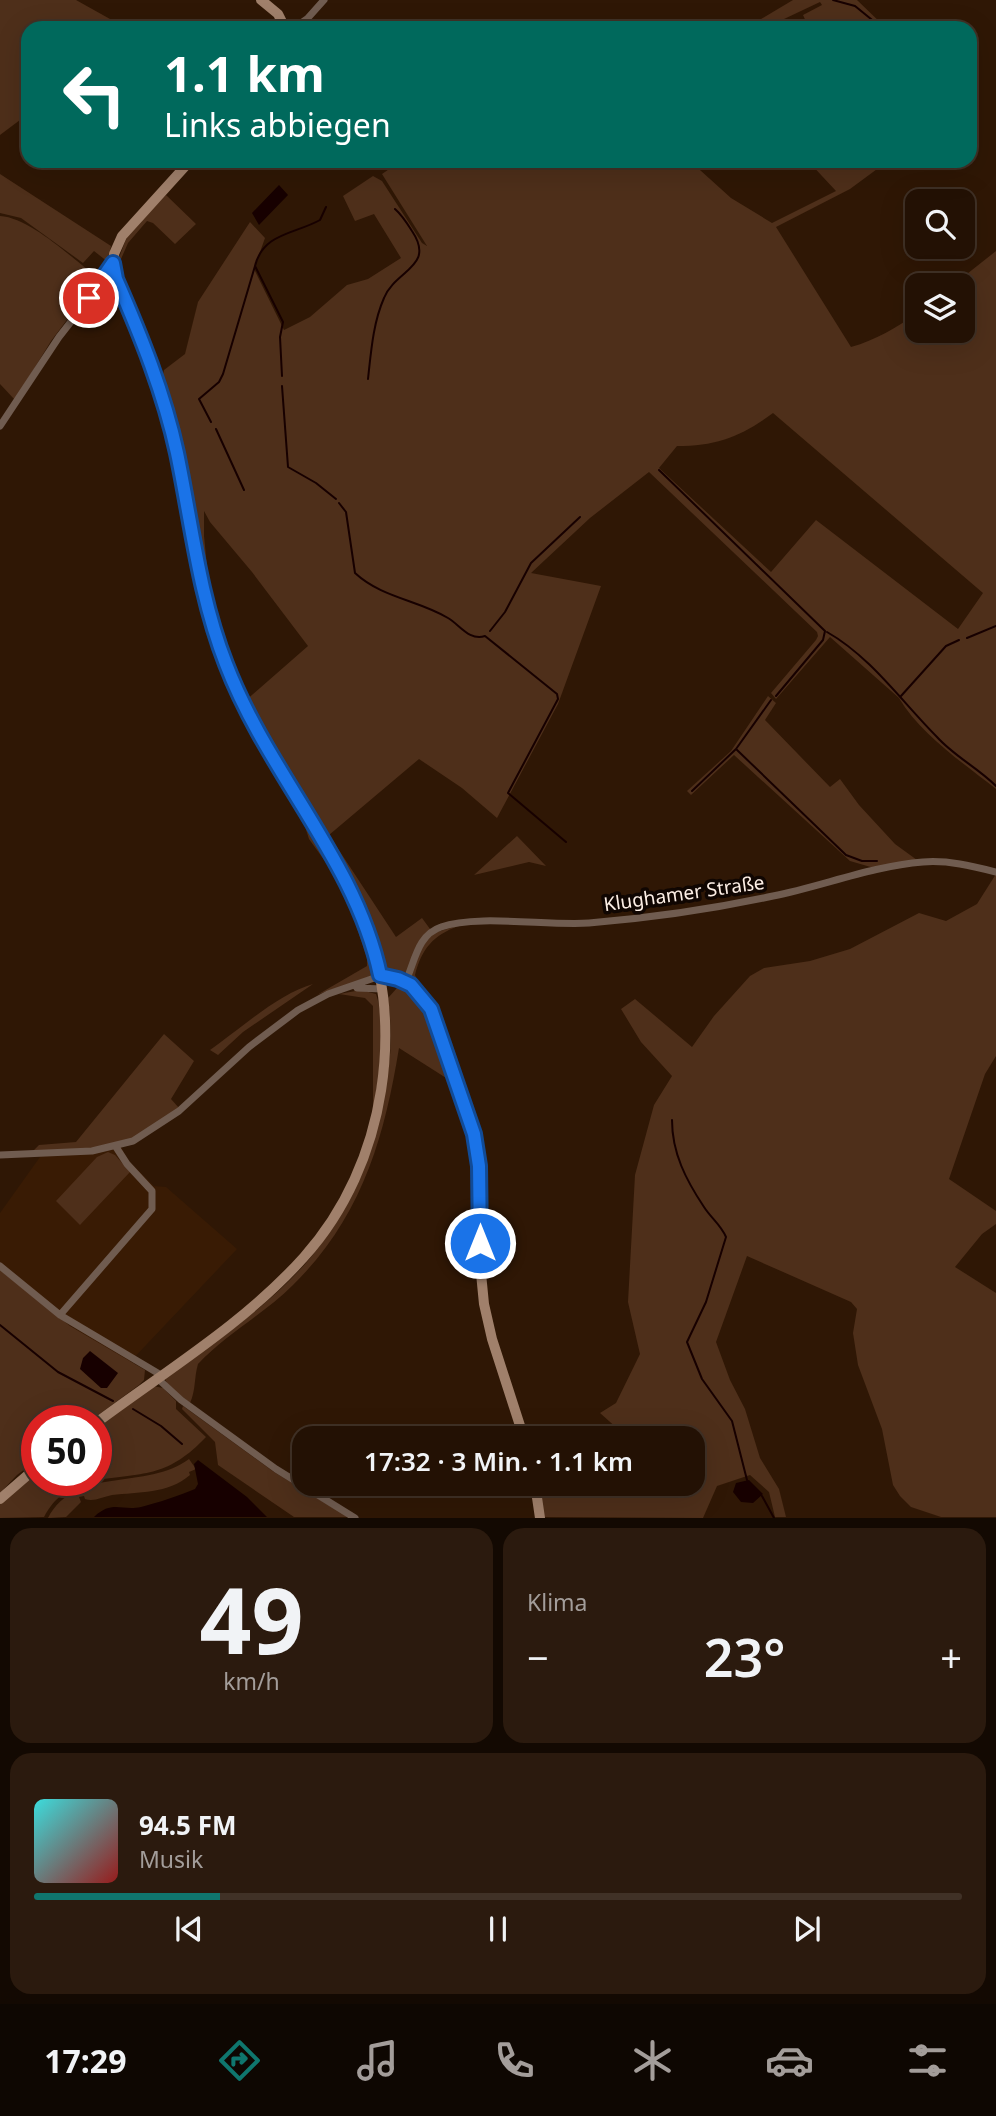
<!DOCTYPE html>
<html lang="de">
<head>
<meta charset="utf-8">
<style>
  :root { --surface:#231104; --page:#2b1a0e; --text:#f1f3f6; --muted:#a39d9a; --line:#403126; --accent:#0f766e }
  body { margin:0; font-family:"Noto Sans",sans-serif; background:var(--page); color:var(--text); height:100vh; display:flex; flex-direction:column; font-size:26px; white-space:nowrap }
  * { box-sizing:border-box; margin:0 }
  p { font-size:23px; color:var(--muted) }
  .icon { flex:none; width:38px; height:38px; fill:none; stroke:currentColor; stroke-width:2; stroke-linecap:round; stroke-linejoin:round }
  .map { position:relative; height:1518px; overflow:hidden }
  .details { display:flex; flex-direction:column; gap:10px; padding:10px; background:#130902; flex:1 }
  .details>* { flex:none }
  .hud { position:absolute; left:21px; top:21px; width:956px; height:147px; border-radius:21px; box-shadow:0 7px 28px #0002,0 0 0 2px var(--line); background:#00695c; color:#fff; overflow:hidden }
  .buttons { position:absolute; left:905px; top:189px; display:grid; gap:14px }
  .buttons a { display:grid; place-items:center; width:70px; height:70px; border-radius:14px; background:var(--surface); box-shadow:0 7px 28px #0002,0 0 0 2px var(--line); font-size:35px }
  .speed { position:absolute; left:21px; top:1405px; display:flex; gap:14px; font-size:35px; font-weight:700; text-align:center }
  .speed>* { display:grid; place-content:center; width:91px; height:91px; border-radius:50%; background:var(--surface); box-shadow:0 7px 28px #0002,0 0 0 2px var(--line); line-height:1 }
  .speed .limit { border:10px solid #d22; background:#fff; color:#111 }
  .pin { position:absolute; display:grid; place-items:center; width:60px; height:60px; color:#fff; margin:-30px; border:4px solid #fff; border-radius:50%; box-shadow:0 2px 7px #0007 }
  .me { position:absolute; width:77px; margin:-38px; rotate:0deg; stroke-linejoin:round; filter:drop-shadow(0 0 5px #0008) }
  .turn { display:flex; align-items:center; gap:24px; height:147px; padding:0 28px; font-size:32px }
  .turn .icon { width:91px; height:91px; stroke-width:2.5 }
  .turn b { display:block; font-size:49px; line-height:60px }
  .big { font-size:52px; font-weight:600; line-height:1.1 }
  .details .tile { flex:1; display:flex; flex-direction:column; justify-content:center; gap:10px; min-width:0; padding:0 24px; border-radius:21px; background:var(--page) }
  .details .dial { align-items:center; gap:0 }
  .dial b { font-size:91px; line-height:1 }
  .song { display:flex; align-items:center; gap:21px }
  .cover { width:84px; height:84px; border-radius:10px; background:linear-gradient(135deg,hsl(180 70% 55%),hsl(0 70% 35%)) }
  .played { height:7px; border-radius:4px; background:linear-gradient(90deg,var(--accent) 20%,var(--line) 20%) }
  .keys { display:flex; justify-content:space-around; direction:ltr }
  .heat { display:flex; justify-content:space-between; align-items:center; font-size:38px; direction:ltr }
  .details .tiles { flex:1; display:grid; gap:10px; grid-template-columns:1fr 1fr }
  .tile:last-child { grid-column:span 2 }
  .trip { position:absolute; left:292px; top:1426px; width:413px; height:70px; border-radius:21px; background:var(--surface); box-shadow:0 7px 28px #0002,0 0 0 2px var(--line); font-weight:600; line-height:70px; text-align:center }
  .tabs { display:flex; height:112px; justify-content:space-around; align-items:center; background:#0e0702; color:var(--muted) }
  .tabs .icon { width:49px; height:49px }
  .tabs .current { color:var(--accent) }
  .tabs b { font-size:32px; color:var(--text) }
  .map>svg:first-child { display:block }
</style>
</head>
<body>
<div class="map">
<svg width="996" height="1518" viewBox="0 0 996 1518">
  <rect width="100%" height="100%" fill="#2f1705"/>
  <!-- built -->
  <path fill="#391b04" d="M120,1144L127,1159L154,1186L166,1187L237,1249L129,1363L70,1326L0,1270V1213L45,1150Z"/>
  <!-- green -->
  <path fill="#4e2f1a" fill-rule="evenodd" d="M0,0H76L110,19L105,28H28V114L0,135Z
    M793,0H857L886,28H809L803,15L822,5L820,2L765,28H746Z
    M401,161H690L731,198L772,223L836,191L808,161H888L850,189L776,227L851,347C876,340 896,328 917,313V331H962V285H953L996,251V789C962,762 921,735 899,698L830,637L776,699L771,693L816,640L818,636L817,632L649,472L590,518L531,573L601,586L558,704L497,818L462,788L419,759L329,835L396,937L422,918L433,933L458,926C433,936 422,948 415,975L420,986L406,972L394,974L385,968L368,911L352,881L312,820L245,701L308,646L252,572L210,522L204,511V536L211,606L161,383L164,370L185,354L198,302L250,222L265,238L254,269L284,330L310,317L347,285L368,279L401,258L374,214L355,221L343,196L373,176L382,181L422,243L427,246L382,174ZM773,413L983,593L958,629L816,520L771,572L659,468L677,446C717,446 742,436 773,413Z
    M0,174L111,246L108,262L94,251L83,263L21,218L0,213Z
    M166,195L196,224L175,244L153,223L147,221L128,243L121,259L117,263L128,234Z
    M0,216C31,218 70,257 96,276L97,280L51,341L15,400L0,384Z
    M768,696L776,703L765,720L830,787L840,779L859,805L895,844L917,860L874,868L850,861L734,755L691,795L687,791L731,751Z
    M302,817C333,865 363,913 373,970L371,976C355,985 335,987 317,995L367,966V958L350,907L332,871L309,839Z
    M517,836L546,866L529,862L474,875Z
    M996,874V1056L985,1074L949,1179L996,1211V1224L982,1234L955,1267L996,1293V1517H941L911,1507L900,1496L893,1485L882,1429L858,1365L853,1333L857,1309L851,1302L747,1256L716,1342L730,1380L745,1409L760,1458L779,1489L786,1517H775L769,1492L750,1475L717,1486L703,1518L543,1517L539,1484H693V1438H628L600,1413L616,1403L640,1354L628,1302L635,1175L654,1105L672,1076L641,1042L621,1009L635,999L692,1047L714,1016L750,976L764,968L810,961L850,949L919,913L946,921L977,904Z
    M313,984L243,1032L218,1055L210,1050C240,1029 278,994 313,984Z
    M397,988C427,988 444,1058 454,1083L399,1048C384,1140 361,1218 293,1285C264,1314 226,1334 198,1364C194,1377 196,1390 190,1403L169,1387L165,1379C224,1334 296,1290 334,1224C347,1202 354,1174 364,1149C386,1093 396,1060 388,998Z
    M361,990L376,994C387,1027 379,1077 373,1111V1006L365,998L339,994Z
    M164,1034L194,1061L171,1099L179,1108C161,1120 143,1134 122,1143C96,1153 61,1150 33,1151L39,1145L76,1142Z
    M108,1152L115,1155L130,1172L80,1225L56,1201L97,1157Z
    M0,1270L70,1326L145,1370L144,1380L139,1385L90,1421H37V1460L17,1475L0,1493Z
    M153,1386L163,1388L176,1401V1409L206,1437C169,1476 147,1473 96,1480V1427Z
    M183,1406L274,1472L348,1517H294L218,1465L215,1442L182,1409Z
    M189,1459L196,1469L189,1472L190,1475C168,1494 138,1492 112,1495C102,1497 94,1502 85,1499L84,1496L79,1497L81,1502L66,1517L48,1518C76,1465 147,1491 189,1459Z
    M37,1471V1480L93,1481C70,1487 55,1496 44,1517L0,1518V1504Z"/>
  <!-- water -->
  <path fill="#170000" d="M279,185L288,195L259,225L252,213Z
    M90,1351L118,1373L107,1388H101L80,1369L83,1358Z
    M198,1460L247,1497L267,1517H94C112,1500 121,1511 141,1507C157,1503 181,1495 195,1489L198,1484L194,1464Z
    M749,1480L763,1494L753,1503L741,1502L733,1492L736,1483Z"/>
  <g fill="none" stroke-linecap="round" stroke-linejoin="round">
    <!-- stream -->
    <path stroke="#170000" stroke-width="2" d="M833,0L855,6L882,28
      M282,376L280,337L283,322L255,266C263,233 295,234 320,220L326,207
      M368,379C371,352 373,323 384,298C395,270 436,267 412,231C407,223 402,215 395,209
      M282,386L288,467L316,483L336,499
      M211,422L199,399L219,382L223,374L255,266
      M216,429L244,490
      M659,470L825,631L823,640L776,696
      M339,503L346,512L355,573C382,598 418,600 448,618C460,625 469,641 485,636L557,694L558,699L508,793L566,842
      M490,631L505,612L531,563L580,517
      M827,632C871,657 902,702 937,737C954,756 978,768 996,786
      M967,638L996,626
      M901,696L946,646L959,640
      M736,749L846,855L862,861H877
      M692,791L736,749L771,700
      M672,1120C672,1153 686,1180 704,1207C711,1218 721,1225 726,1237L706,1302L687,1342L702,1379L732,1421L747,1480
      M0,1325L58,1372L113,1401
      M133,1409L161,1426L182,1444
      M762,1496L774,1518"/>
    <!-- street -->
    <path stroke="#705c50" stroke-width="7" d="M294,28L307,19L324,0
      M0,426L59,337L102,282L113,263
      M405,983C415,962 417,935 441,927C477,914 548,926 589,923C650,918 713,909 773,896C823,886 872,866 923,862C948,860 972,866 996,872
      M357,988L382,989
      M0,1155L92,1151L133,1141L179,1111L249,1047L298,1010L328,994L380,976
      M0,1266L60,1315L161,1375
      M60,1315L152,1209V1191L127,1164L116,1147
      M157,1378L181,1400L276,1469L355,1518"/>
    <!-- secondary -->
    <path stroke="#a0806b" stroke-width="10" d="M261,0L278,14L285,28
      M380,976L398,979L410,985L427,1003L468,1113L479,1166L480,1263L484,1304L492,1339L524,1438
      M96,1423C167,1370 245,1323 304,1257C387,1165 408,1020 360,908C326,831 269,766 236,688C217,645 204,600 195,555C186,511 181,467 170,424C157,372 133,325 115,274L114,254L122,236L190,161
      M535,1484L540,1518
      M0,1499L37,1467"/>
  </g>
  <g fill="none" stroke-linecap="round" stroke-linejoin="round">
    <defs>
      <path id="route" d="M89,298L113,263L116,279C141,336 164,393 177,453C192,525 199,595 226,664C268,774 356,861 380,975L398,979L411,985L431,1009L474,1134L479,1166L480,1243"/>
    </defs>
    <!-- route casing -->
    <use href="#route" stroke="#114b97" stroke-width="18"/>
    <!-- route -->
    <use href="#route" stroke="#1a73e8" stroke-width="12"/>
  </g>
  <g text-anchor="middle" stroke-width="7" stroke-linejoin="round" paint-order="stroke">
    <!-- street labels -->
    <g font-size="19" fill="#fdefe6" stroke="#100602">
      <text transform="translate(684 893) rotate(-8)" y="7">Klughamer Straße</text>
    </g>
  </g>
</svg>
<div class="buttons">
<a><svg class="icon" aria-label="search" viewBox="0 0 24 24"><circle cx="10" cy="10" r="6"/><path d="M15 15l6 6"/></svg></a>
<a><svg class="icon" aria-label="layers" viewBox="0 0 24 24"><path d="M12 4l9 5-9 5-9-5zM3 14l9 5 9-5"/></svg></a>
</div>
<div class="speed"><div class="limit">50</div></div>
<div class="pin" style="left:89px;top:298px;background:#d93025"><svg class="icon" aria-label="arrive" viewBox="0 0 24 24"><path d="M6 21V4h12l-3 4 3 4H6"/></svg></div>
<svg class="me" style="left:480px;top:1243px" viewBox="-20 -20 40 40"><circle r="17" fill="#1a73e8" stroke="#fff" stroke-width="3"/><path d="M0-11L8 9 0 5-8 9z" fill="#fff"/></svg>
<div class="trip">17:32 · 3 Min. · 1.1 km</div>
<div class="hud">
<div class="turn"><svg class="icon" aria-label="left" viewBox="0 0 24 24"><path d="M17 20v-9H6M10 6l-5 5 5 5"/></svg><div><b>1.1 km</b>Links abbiegen</div></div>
</div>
</div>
<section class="details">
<div class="tiles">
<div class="tile dial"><b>49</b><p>km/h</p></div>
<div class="tile"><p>Klima</p>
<div class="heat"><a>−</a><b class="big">23°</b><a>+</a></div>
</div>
<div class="tile">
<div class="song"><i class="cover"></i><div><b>94.5 FM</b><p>Musik</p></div></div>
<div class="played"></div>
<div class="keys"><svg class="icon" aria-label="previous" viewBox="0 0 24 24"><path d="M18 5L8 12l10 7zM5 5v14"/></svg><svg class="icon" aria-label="pause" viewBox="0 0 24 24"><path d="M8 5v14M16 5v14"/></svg><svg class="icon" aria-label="next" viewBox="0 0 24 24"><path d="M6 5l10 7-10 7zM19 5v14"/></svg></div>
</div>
</div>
</section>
<nav class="tabs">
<b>17:29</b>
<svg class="icon current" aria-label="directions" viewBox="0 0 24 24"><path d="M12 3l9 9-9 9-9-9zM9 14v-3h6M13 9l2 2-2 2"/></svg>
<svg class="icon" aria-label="music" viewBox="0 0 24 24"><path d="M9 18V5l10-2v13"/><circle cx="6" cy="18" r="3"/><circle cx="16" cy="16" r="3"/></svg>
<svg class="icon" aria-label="phone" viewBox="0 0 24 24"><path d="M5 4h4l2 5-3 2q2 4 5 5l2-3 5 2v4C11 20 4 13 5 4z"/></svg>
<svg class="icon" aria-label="climate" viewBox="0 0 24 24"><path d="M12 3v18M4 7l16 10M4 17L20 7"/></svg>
<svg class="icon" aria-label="car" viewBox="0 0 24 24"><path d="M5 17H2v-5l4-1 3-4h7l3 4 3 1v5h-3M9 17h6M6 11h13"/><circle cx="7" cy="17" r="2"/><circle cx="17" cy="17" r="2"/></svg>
<svg class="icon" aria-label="filters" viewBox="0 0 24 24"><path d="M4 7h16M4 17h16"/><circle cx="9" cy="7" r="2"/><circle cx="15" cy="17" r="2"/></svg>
</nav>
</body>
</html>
